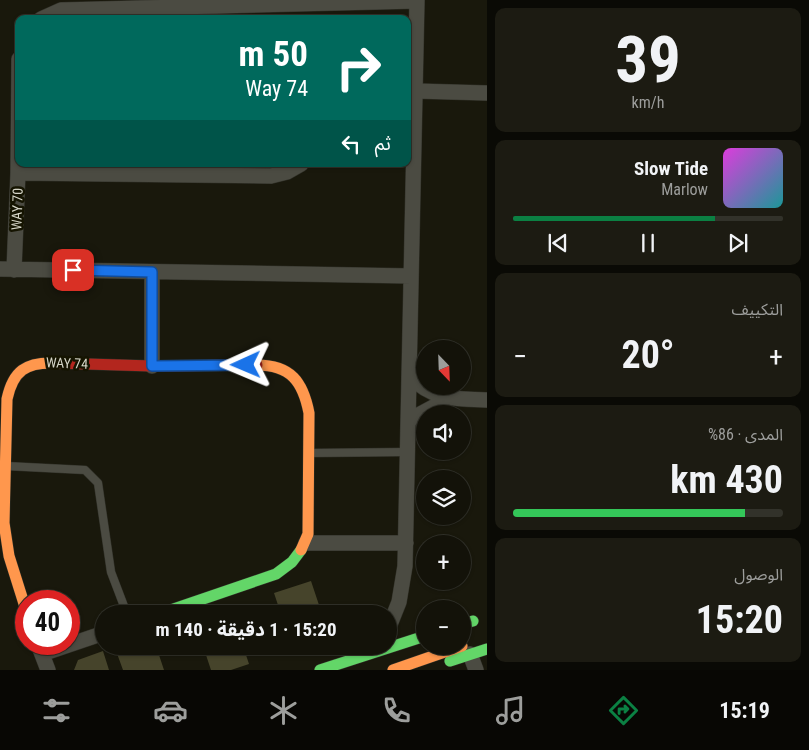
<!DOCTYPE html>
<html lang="ar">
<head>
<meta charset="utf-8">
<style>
  :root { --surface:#131209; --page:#1c1b12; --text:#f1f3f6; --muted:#9d9e9c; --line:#32322a; --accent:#0b8043 }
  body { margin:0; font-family:"Roboto Condensed","Noto Sans Arabic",sans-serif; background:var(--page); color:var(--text); direction:rtl; height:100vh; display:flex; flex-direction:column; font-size:19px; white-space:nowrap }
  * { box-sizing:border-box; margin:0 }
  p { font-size:16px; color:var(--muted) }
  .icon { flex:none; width:28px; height:28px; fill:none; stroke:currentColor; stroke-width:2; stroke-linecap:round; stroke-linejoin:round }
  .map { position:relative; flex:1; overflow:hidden; direction:ltr }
  .sheet { display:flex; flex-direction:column; gap:8px; padding:8px; background:#0a0a05; width:322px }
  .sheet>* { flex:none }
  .hud { position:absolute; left:15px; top:15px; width:396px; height:152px; border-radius:10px; box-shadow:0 1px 4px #0004,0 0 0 1px var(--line); direction:rtl; background:#00695c; color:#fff; overflow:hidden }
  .needle { width:32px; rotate:157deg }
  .controls { position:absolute; left:416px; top:340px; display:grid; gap:10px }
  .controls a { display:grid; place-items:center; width:55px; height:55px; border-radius:50%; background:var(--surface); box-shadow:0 1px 4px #0004,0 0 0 1px var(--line); font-size:25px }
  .speed { position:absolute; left:15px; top:590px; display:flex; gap:10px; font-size:25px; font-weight:700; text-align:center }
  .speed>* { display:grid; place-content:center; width:65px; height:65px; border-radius:50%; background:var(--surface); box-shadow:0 1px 4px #0004,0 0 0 1px var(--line); line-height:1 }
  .speed .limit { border:8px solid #d22; background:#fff; color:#111 }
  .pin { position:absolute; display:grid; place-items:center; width:42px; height:42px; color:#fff; margin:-21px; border-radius:10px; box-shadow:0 2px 8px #0006 }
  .me { position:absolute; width:55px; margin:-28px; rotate:269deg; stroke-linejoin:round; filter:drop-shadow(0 0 4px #0008) }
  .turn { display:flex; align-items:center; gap:18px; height:105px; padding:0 20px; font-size:22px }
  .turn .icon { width:65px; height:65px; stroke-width:2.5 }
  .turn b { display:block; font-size:35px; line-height:42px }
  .then { display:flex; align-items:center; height:48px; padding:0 20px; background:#0003; gap:10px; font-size:19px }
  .big { font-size:38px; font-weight:700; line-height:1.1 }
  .sheet .widget { flex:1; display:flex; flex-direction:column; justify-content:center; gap:8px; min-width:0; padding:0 18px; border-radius:10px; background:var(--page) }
  .sheet .dial { align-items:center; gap:0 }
  .dial b { font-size:65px; line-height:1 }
  .song { display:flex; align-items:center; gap:15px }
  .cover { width:60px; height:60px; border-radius:8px; background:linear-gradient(135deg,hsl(300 70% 55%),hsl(180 70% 35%)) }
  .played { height:5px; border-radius:2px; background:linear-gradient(90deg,var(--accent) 75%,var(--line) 75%) }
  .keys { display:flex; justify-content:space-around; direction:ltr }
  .heat { display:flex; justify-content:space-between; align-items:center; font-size:28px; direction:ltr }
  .charge { height:8px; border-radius:4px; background:linear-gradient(90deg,#34c759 86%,var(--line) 0) }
  .trip { position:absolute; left:95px; top:605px; width:302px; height:50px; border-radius:25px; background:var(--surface); box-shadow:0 1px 4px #0004,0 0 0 1px var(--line); font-weight:700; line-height:50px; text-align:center; direction:rtl }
  .tab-bar { display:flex; height:80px; justify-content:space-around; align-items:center; background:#080704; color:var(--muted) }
  .tab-bar .icon { width:35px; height:35px }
  .tab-bar .current { color:var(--accent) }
  .tab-bar b { font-size:22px; color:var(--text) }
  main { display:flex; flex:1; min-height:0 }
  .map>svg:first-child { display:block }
</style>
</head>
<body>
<main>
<section class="sheet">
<div class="widget dial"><b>39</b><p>km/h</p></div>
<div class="widget">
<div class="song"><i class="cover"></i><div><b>Slow Tide</b><p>Marlow</p></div></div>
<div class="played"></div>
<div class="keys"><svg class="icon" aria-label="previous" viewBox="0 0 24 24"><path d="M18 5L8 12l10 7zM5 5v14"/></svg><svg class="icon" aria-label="pause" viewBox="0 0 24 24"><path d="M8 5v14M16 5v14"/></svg><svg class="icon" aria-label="next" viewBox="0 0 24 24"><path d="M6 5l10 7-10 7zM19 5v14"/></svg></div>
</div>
<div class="widget"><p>التكييف</p>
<div class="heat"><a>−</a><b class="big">20°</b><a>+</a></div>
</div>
<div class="widget"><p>المدى · 86%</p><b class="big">430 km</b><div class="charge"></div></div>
<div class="widget"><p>الوصول</p><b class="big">15:20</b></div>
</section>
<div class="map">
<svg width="487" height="670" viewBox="0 0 487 670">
  <rect width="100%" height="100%" fill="#19180c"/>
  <!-- building -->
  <path fill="#46442b" d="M311,581L322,614H281L274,593Z
    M121,646H156L164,670H123L115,648Z
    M203,646H243L249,664L231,670H211Z
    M103,651L109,670H74L78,660Z"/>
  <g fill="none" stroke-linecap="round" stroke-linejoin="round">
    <defs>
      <path id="lane" d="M309,453L408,452
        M6,466L85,470L98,483L111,572L127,614"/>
      <path id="street" d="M41,19L61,10L417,1
        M416,91L487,93
        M18,173L271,176L287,172L301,164
        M0,269L411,276
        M14,270L18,173L19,59
        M152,366V272
        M410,376C432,400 456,399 487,400
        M409,420L448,399
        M306,543H406
        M389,627L399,602L405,566L417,0
        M38,644L48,670
        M42,654L104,633
        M470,654L476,670"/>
      <path id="fast" d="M159,614L276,574L292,562L301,550
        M462,624L473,621
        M450,661L487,649
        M320,670L425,636"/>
      <path id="slow" d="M257,365C291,365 303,382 309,413L308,534L301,550
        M26,610L9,556L4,523L7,399C13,371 26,362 54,363
        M393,670L462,646"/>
      <path id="jam" d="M54,363L152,366L257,365"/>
    </defs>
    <!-- lane casing -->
    <use href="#lane" stroke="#32322a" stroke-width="9"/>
    <!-- street casing -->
    <use href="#street" stroke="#32322a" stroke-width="16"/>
    <!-- fast casing -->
    <use href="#fast" stroke="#32322a" stroke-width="12"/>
    <!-- slow casing -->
    <use href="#slow" stroke="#32322a" stroke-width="12"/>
    <!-- jam casing -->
    <use href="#jam" stroke="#32322a" stroke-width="12"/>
    <!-- lane -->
    <use href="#lane" stroke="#4b4b42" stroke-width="8"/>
    <!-- street -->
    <use href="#street" stroke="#4b4b42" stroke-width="15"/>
    <!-- fast -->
    <use href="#fast" stroke="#63d668" stroke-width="11"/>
    <!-- slow -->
    <use href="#slow" stroke="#ff974d" stroke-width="11"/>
    <!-- jam -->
    <use href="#jam" stroke="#b3261e" stroke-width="11"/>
  </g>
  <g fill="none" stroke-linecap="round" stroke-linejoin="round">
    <defs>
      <path id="route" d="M73,270L152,272V366L246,365"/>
    </defs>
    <!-- route casing -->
    <use href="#route" stroke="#114b97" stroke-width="12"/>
    <!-- route -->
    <use href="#route" stroke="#1a73e8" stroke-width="9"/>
  </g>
  <g text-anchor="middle" stroke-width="5" stroke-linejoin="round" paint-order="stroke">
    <!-- street labels -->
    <g font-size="14" fill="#d5d5c7" stroke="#151401">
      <text transform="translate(17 209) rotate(-88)" y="5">WAY 70</text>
      <text transform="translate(67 363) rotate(2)" y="5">WAY 74</text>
    </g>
  </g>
</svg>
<div class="controls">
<a><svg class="needle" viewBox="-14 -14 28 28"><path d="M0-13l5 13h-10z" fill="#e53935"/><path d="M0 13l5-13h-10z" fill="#9d9e9c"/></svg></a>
<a><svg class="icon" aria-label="sound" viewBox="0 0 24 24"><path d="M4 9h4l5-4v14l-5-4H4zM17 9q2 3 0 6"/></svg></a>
<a><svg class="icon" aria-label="layers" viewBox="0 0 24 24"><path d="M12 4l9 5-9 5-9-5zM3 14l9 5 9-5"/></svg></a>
<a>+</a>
<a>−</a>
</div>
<div class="speed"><div class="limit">40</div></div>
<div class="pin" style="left:73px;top:270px;background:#d93025"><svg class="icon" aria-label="arrive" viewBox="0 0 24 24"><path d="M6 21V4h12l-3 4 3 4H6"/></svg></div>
<svg class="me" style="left:246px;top:365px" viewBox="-20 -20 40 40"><path d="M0-17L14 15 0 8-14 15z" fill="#1a73e8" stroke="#fff" stroke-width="4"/></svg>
<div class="trip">15:20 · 1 دقيقة · 140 m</div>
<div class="hud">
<div class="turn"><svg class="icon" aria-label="right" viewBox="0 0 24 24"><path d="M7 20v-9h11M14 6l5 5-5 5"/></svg><div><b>50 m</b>Way 74</div></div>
<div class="then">ثم<svg class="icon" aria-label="left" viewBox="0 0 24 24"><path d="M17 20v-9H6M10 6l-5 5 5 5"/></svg></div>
</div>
</div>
</main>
<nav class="tab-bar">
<b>15:19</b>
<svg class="icon current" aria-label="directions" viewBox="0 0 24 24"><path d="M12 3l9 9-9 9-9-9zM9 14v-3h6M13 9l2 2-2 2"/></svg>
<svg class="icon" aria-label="music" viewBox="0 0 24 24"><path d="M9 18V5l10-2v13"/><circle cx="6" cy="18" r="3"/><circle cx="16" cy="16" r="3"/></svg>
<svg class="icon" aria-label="phone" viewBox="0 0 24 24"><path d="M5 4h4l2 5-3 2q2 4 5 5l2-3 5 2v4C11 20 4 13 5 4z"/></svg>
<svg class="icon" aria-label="climate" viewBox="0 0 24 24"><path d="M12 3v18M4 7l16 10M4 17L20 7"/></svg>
<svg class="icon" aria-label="car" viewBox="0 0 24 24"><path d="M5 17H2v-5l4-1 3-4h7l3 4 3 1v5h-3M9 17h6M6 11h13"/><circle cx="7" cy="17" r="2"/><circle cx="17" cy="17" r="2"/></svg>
<svg class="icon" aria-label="filters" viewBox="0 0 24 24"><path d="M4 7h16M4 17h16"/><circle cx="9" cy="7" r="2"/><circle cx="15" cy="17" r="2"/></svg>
</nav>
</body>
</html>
